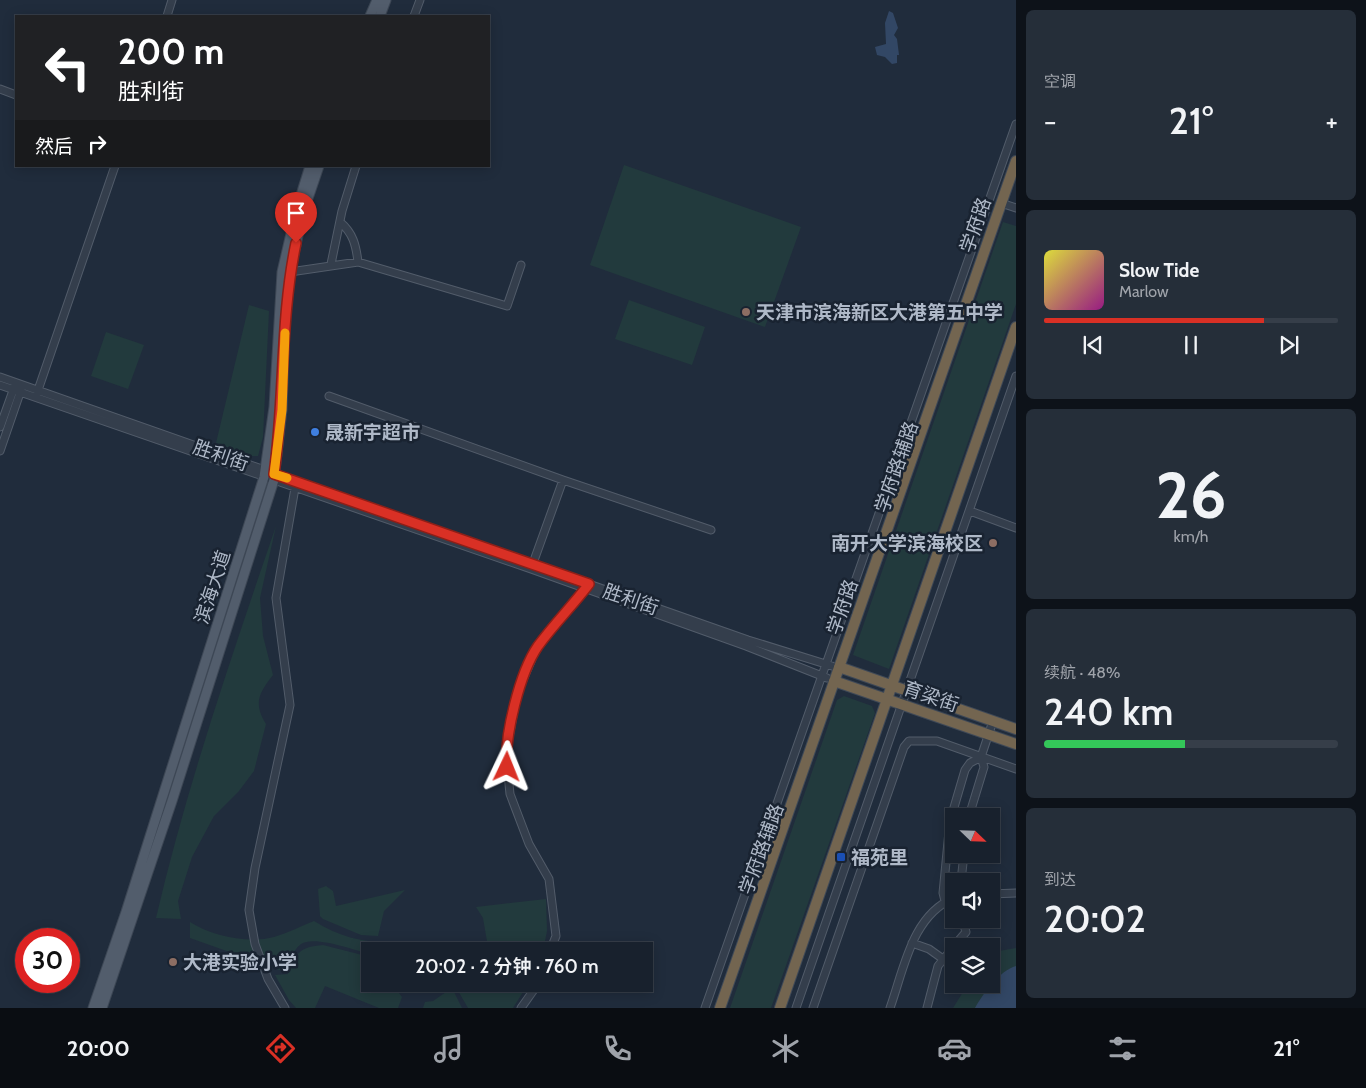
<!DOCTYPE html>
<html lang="zh">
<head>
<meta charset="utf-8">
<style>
  :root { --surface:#18212d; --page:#252e39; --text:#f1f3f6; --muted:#9fa3aa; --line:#363e49; --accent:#d93025 }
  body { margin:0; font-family:Cabin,"Noto Sans SC",sans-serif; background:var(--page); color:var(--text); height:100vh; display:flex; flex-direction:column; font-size:19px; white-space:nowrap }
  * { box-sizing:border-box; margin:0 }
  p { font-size:16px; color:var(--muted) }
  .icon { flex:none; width:28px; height:28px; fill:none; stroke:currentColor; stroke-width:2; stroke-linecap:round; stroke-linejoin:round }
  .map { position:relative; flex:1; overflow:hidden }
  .details { display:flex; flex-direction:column; gap:10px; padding:10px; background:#0d1219; width:350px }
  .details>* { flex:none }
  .hud { position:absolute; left:15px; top:15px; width:475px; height:152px; border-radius:0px; box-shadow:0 2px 12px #0003,0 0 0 1px var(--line); background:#202124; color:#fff; overflow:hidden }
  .needle { width:32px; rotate:113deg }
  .tools { position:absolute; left:945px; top:808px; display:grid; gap:10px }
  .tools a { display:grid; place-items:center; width:55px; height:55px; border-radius:0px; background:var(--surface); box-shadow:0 2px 12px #0003,0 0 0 1px var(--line); font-size:25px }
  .speed { position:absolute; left:15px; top:928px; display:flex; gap:10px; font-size:25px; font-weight:700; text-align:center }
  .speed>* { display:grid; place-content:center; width:65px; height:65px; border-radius:50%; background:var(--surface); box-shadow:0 2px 12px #0003,0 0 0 1px var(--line); line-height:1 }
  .speed .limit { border:8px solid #d22; background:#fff; color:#111 }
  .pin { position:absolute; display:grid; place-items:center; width:42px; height:42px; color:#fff; margin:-51px -21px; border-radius:50% 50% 50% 0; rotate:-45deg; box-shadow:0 0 5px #0007 }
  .pin .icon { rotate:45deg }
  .me { position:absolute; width:55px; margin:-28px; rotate:2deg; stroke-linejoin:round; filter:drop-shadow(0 0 4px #0008) }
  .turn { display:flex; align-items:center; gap:18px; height:105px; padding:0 20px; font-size:22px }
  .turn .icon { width:65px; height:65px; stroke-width:2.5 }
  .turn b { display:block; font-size:35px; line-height:42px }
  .then { display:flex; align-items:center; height:48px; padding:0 20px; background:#0003; gap:10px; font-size:19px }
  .big { font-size:38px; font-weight:600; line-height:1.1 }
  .details .widget { flex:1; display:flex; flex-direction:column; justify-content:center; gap:8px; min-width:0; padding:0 18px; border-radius:8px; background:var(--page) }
  .details .dial { align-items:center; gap:0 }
  .dial b { font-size:65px; line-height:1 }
  .song { display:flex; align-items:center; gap:15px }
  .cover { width:60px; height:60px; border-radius:8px; background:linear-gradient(135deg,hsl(60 70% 55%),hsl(310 70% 35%)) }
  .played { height:5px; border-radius:2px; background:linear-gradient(90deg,var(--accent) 75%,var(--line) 75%) }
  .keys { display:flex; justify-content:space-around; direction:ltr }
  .heat { display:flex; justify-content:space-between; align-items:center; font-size:28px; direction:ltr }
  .charge { height:8px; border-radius:4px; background:linear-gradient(90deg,#34c759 48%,var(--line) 0) }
  .trip { position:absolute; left:361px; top:942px; width:292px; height:50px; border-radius:0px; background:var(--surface); box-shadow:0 2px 12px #0003,0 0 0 1px var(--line); font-weight:600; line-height:50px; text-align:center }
  .dock { display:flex; height:80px; justify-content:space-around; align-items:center; background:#0a0d12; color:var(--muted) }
  .dock .icon { width:35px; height:35px }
  .dock .active { color:var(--accent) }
  .dock b { font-size:22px; color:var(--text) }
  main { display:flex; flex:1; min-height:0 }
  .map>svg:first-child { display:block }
</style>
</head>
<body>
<main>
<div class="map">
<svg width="1016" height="1008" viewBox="0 0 1016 1008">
  <rect width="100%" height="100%" fill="#202c3c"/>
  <!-- green -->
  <path fill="#223a3d" d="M624,165L801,227L765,327L590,265Z
    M1003,222L1016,226V304L889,669L853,655Z
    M629,300L705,327L692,365L615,339Z
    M249,305L269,311L263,437L258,456H250L216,443Z
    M106,332L144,345L128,389L91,376Z
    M276,526L260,598L263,636L273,675C259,693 253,703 266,724L254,771L239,791L214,816L192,857L178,901L181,919L156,918C187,785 232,655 276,526Z
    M844,696L872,706L875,713L771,1008H730L837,700Z
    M326,886L333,891L336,906L405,890L384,911L378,936L361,935L323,919L320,916L318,889Z
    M546,899L547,931L543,951H502L488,947L483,918L476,907Z
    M314,921C342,938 364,943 396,942L399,951H370V954C354,950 314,935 301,944C292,951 289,963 285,972L190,938V922C212,936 248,944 274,937C288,933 301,926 314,921Z
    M323,945L370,957V984H392L402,997L398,1008H379L325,986L315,1008H296L289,1000L275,975L288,974C296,952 300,947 323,945Z
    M1016,948V1008H953L968,984H991V959L999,951Z
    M463,984H528L513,1008H468L457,989Z
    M452,988L462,1008H423L425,1002L433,1001Z"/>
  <!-- water -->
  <path fill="#324765" d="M889,11L893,13L898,28L894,35L897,39L899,55H897V63L892,64L885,57L877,55L875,47L886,44L885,23Z
    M1016,966V1008H975C983,994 1000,970 1016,966Z"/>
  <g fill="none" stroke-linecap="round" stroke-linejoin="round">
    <defs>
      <path id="minor" d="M167,16L172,0
        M414,16L420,0
        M0,89L16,95
        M1001,203L1016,208
        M340,222C353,233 356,245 358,262
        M331,264L342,211L356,166
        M290,272L358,262L507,306L521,265
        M0,377L748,640L832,666
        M0,385L531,569L746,646L827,678
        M37,393L115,166
        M329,396L563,480L711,530
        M0,427L15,385
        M0,451L21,390
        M970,511L1016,528
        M532,566L563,480
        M969,816L984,767L981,757L993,721
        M961,881L964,854
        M991,894L1016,893
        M945,901L943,893L950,821L965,770L970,763L981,757
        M912,943L929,949L943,959
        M954,946L966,932L962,919
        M550,951L556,936L549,879L529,844L510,794L506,754L517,694L537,647L588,586
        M285,1008L268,979L255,944L249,910L255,868L290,705L276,598L295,488
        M521,1008L538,984
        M705,1008L1016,124
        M796,1008L1016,376
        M813,1008L904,747L909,741H937L1016,769
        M890,1008C904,969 912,915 954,898
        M927,1008L938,966L954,946"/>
      <path id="major" d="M370,16L377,0
        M380,16L386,0
        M93,1008L126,912L264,477L274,407L282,272L297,208L310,166
        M102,1008L172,801L274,480L282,410L285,314L290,272L303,213L319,166"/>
      <path id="highway" d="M839,667L1016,729
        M834,681L1016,744
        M720,1008L1016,161
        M780,1008L1016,327"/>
    </defs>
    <!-- minor casing -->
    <use href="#minor" stroke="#525c6a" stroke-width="9"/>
    <!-- major casing -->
    <use href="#major" stroke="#3d4755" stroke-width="11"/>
    <!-- highway casing -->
    <use href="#highway" stroke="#3f4957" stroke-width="12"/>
    <!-- minor -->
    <use href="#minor" stroke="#343e4c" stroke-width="7"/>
    <!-- major -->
    <use href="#major" stroke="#525d6c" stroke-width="9"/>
    <!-- highway -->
    <use href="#highway" stroke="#736550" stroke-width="10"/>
  </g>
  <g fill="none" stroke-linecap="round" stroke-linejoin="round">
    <defs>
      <path id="route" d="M296,243C280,319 285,397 274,474L589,584C573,605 554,624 538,646C520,672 504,736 507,767"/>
    </defs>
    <!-- route casing -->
    <use href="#route" stroke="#8d1f18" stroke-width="12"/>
    <!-- route -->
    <use href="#route" stroke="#d93025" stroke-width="9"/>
    <!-- slow -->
    <path stroke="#f59e0b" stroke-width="9" d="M285,333L282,410L274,474L287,478"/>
  </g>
  <!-- markers -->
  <g fill="#8d6e63" stroke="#192331" stroke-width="2">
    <circle cx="746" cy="312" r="5"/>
    <circle cx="993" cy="543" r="5"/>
    <circle cx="173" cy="962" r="5"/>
  </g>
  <circle fill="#3f7fe0" stroke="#192331" stroke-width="2" cx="315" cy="432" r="5"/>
  <rect fill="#1a4fb4" stroke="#192331" stroke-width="2" x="836" y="852" width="10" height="10" rx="2.5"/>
  <g text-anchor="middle" stroke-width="5" stroke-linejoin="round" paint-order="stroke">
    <!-- street labels -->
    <g font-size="19" fill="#afb9c8" stroke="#192331">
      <text transform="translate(975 225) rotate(-71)" y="7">学府路</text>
      <text transform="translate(221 455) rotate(19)" y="7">胜利街</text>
      <text transform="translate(896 467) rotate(-71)" y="7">学府路辅路</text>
      <text transform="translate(212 587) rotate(-72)" y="7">滨海大道</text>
      <text transform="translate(631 599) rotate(19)" y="7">胜利街</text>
      <text transform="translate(842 607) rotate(-71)" y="7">学府路</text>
      <text transform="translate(931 696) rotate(19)" y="7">育梁街</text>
      <text transform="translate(761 849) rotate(-70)" y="7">学府路辅路</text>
    </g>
    <!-- poi labels -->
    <g font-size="19" font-weight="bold" fill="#afb9c8" stroke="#192331" text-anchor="start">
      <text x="756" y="319">天津市滨海新区大港第五中学</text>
      <text x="325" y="439">晟新宇超市</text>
      <text x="983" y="550" text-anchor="end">南开大学滨海校区</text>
      <text x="851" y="864">福苑里</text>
      <text x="183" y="969">大港实验小学</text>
    </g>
  </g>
</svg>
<div class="tools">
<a><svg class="needle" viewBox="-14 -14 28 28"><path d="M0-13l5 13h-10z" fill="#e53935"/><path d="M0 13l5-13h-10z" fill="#9fa3aa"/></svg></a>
<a><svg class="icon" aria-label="sound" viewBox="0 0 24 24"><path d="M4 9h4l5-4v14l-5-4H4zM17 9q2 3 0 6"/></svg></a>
<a><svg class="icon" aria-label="layers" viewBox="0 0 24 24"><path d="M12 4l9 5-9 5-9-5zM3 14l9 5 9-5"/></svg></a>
</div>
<div class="speed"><div class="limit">30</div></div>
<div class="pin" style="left:296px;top:243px;background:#d93025"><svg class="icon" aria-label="arrive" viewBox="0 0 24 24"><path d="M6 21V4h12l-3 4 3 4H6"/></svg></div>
<svg class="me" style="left:507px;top:767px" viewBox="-20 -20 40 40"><path d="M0-17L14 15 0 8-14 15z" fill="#d93025" stroke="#fff" stroke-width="4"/></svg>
<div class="trip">20:02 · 2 分钟 · 760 m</div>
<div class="hud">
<div class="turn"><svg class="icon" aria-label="left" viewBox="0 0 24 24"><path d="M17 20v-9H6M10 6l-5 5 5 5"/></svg><div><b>200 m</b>胜利街</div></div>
<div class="then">然后<svg class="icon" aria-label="right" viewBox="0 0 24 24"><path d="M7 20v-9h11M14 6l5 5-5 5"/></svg></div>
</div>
</div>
<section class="details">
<div class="widget"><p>空调</p>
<div class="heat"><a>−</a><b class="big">21°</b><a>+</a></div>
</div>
<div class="widget">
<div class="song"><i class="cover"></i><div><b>Slow Tide</b><p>Marlow</p></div></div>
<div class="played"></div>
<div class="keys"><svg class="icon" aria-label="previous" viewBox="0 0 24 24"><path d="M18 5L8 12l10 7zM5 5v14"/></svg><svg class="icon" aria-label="pause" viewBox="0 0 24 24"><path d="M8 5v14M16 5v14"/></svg><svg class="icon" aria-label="next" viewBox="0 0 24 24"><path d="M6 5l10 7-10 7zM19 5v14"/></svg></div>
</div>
<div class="widget dial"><b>26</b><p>km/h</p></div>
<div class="widget"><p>续航 · 48%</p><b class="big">240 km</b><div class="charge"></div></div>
<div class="widget"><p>到达</p><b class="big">20:02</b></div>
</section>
</main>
<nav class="dock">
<b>20:00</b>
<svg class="icon active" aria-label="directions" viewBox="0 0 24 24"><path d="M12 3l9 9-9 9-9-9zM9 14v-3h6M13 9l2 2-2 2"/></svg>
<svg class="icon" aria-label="music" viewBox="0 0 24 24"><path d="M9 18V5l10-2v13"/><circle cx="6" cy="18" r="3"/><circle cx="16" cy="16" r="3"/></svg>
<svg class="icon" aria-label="phone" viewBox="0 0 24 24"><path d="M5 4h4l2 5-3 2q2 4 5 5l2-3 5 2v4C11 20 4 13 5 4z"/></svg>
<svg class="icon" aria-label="climate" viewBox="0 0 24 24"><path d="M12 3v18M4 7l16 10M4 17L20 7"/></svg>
<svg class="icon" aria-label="car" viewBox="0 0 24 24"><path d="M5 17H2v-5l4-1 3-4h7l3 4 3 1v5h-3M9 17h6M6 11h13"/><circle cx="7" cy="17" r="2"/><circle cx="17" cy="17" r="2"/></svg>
<svg class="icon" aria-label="filters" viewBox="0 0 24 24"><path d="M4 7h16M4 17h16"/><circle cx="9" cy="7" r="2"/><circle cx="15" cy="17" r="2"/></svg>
<b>21°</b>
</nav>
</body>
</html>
